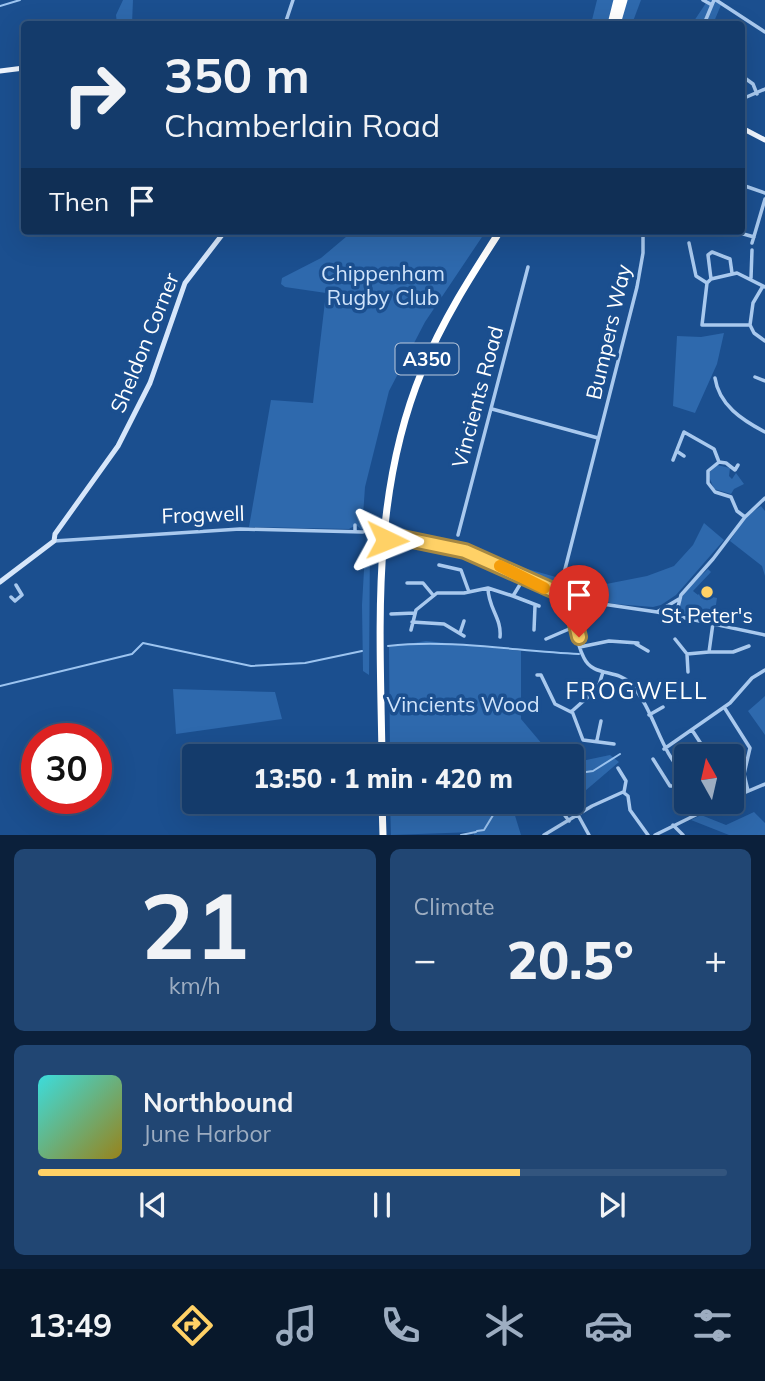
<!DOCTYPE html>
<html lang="en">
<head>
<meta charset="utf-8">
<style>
  :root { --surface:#143b6b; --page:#214673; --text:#f1f3f6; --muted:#9dadc1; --line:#33557e; --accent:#ffd166 }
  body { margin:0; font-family:Mulish,sans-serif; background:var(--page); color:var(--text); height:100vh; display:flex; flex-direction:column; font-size:26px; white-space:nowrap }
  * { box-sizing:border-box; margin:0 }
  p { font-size:23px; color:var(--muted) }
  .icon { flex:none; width:38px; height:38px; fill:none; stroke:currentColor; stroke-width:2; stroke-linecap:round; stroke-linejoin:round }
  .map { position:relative; height:835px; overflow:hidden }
  .panel { display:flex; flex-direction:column; gap:14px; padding:14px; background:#0b203b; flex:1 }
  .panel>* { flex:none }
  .top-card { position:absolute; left:21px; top:21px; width:724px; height:214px; border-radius:7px; box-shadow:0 7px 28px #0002,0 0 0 2px var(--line); background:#143b6b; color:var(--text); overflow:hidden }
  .needle { width:46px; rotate:352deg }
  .tools { position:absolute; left:674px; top:744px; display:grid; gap:14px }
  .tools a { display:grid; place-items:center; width:70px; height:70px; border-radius:7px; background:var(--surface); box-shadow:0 7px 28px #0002,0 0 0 2px var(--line); font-size:35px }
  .speed { position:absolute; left:21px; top:723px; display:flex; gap:14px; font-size:35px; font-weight:700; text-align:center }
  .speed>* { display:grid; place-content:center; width:91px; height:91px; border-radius:50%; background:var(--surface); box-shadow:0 7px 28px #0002,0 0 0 2px var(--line); line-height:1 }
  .speed .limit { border:10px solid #d22; background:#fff; color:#111 }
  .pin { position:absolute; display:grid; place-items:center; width:60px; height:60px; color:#fff; margin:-72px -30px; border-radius:50% 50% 50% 0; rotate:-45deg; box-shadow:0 0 7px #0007 }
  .pin .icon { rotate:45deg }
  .me { position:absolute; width:77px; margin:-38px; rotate:92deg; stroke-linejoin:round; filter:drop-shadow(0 0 5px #0008) }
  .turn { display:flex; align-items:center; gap:24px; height:147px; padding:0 28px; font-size:32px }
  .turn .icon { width:91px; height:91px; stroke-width:2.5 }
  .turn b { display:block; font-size:49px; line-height:60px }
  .then { display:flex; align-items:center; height:66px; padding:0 28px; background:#0003; gap:14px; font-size:26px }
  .big { font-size:52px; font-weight:800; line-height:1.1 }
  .panel .tile { flex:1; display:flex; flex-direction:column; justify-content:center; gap:10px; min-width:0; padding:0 24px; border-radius:10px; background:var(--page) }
  .panel .dial { align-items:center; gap:0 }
  .dial b { font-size:91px; line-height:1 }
  .song { display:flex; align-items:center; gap:21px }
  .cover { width:84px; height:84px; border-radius:10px; background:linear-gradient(135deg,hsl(180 70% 55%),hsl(50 70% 35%)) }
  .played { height:7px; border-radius:4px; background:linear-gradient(90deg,var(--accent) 70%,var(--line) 70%) }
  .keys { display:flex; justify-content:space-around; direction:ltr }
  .heat { display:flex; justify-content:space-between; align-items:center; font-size:38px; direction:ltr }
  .panel .tiles { flex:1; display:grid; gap:14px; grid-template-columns:1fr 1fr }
  .tile:last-child { grid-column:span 2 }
  .trip { position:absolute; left:182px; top:744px; width:402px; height:70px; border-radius:7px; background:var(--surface); box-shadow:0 7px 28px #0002,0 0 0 2px var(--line); font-weight:800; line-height:70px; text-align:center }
  .menu { display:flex; height:112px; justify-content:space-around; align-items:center; background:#08182b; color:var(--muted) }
  .menu .icon { width:49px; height:49px }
  .menu .on { color:var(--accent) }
  .menu b { font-size:32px; color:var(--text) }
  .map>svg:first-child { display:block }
</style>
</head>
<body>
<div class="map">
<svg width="765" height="835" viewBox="0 0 765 835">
  <rect width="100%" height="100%" fill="#1b4f8f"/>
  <!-- green -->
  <path fill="#2e69ad" d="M123,0H133L132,24H117L116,15Z
    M597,0H614L608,24H591Z
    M626,0H641L632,24H620Z
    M708,0H719L721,5L713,24H692Z
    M353,231H486L425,322L389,391L365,487L362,530L356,525L349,529L249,527L271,400L313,403L326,293L285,287L281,284L282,278L321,258Z
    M724,333L717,364L695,413L673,406L677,336L701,337Z
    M717,465L730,468L729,476L732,479L736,473L744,484L734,489L731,494L714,489L708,474Z
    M761,506L765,511V576L762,566L730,541L745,517Z
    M704,523L724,540L676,595L661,605L653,607L615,604L561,592L506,563L591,587L647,576L674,566L693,545Z
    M366,535L370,537L369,675L363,671L362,605Z
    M708,569L711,572L693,591L698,595L706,585L708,596L717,598L715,611L718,616L681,614C675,595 696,581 708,569Z
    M426,641L521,651V719L548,751L556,756H390L389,647Z
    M173,689L275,692L282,719L176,734Z
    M765,696V735L748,711Z
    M610,755L619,762L585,791L572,776V763Z
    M390,802H519L512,806L521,835H474V832L391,835Z
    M754,812L765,823V835H729L691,820L701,815L726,825Z"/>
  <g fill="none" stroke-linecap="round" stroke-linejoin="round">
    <!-- stream -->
    <path stroke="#9cc4f0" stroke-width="2" d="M0,6L20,0
      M388,646C451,639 515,651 579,654
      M0,686L132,654L143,643L251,666L305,663L362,651
      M572,774L593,771L620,754
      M477,831L484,830L501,802
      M461,835L476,832"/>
    <!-- street -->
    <path stroke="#a9c9ee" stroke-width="3.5" d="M703,0L712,5
      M716,0L765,32
      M285,24L293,0
      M704,24L714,0
      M742,76L753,84L757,94
      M742,99L765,89
      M742,185L765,193
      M733,231L754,237
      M689,243L696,276L707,283
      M752,243L765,199
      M751,278L752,250
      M711,279L707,283L702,325H750L754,333L765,341
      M711,279L708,255L712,252L730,259L732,273
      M711,279L737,273L765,287
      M750,325L753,303L763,286
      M755,377L765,381
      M715,378C719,405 742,420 765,432
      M492,409L598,438
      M678,452L684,456
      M673,460L684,432L714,449L719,462L708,471V483L715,492L731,497L737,511L745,517
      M719,462L726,463L735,470L738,465
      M389,527V535L465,551L575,600L657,612L765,635
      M355,532V525
      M458,535L528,267
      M54,541L240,529L363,532
      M439,565L461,570L469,592
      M563,577L637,287L643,253V231
      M524,578L513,596L539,606
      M407,583H423L433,595
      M488,588C488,608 502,618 500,637
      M11,597L15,601L22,595L16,585
      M575,600C573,617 576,643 584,658C593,677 617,669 630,683C656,711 658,750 686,776
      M657,612L679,599
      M391,614L415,613
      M676,615L681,595L713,559L745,517L765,498
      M412,622L444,624L464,636
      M713,623L709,652H733L749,646
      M411,630L416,610L437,593H464L488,588L513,596
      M534,630L535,606
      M460,633L464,621
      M546,639L576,626
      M675,639L687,654L709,652
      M636,644L648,651
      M580,647L609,641L638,643
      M687,654L688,672
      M537,675H541L555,704L571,712L598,688L603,672
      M724,707L750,748L744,774L748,791
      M572,711L583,740L614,744
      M649,715L663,707
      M692,730L709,756
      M597,740L601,721
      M664,749L730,703L752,678L765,670
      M653,759L670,786H679L686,781
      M618,768L626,781L624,792
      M732,798L765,784
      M555,802L569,821
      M517,805L527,802
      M578,815L589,835
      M673,825L683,835
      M544,835L592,806L623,792L628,796L630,810L648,835
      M655,835L722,802"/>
    <!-- secondary -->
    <path stroke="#d6e6fa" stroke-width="5" d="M0,582L54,541L55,534L118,446L150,383L185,283L225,231"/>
    <!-- primary -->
    <path stroke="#f0f6ff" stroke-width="5" d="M0,71L24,68
      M742,128L765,140"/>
    <!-- highway -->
    <path stroke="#fff" stroke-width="7" d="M611,24L617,0
      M617,24L624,0
      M382,756C380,625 371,495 422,371C442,321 471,276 500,231
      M382,802L383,835"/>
  </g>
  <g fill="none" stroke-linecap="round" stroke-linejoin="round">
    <defs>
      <path id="route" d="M387,540L388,535L465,551L575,600V620L579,637"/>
    </defs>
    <!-- route casing -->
    <use href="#route" stroke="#a68842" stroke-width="18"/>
    <!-- route -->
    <use href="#route" stroke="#ffd166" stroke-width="12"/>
    <!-- slow -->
    <path stroke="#f59e0b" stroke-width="12" d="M500,566L544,588"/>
  </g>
  <!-- markers -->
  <circle fill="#ffd166" stroke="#1b4f8f" stroke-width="2.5" cx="707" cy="592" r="7"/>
  <g text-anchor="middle" stroke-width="7" stroke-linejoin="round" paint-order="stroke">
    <!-- shield labels -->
    <rect fill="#1b4f8f" stroke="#bbcadd" stroke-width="2" x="395.5" y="343.5" width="63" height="31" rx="5"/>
    <g font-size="19" font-weight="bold" fill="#fff">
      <text x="427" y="366">A350</text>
    </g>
    <!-- park labels -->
    <g font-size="21" fill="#cfe3fa" stroke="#1b4f8f">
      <text x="383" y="281">Chippenham<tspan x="383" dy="24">Rugby Club</tspan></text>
      <text x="463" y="712">Vincients Wood</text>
    </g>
    <!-- street labels -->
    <g font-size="21" fill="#fff" stroke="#1b4f8f">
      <text transform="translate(609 332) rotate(-77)" y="7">Bumpers Way</text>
      <text transform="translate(145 343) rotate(-68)" y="7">Sheldon Corner</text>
      <text transform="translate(478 397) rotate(-75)" y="7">Vincients Road</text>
      <text transform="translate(203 515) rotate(-2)" y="7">Frogwell</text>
    </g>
    <!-- poi labels -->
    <g font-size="21" fill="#fff" stroke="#1b4f8f">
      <text x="707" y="623">St Peter's</text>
    </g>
    <!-- neighbourhood labels -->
    <g font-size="23" letter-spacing="2" fill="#fff" stroke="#1b4f8f">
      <text x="637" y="699">FROGWELL</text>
    </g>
  </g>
</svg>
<div class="tools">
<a><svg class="needle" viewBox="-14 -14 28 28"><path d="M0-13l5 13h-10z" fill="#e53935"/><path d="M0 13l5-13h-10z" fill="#9dadc1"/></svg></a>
</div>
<div class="speed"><div class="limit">30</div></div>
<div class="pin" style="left:579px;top:637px;background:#d93025"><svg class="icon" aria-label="arrive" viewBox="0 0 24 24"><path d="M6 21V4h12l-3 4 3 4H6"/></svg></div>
<svg class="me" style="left:387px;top:540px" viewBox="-20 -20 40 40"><path d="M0-17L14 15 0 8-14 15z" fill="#ffd166" stroke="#fff" stroke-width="4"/></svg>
<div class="trip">13:50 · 1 min · 420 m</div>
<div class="top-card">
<div class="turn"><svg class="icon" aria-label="right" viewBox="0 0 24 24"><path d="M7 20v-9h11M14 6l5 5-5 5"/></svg><div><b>350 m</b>Chamberlain Road</div></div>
<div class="then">Then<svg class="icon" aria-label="arrive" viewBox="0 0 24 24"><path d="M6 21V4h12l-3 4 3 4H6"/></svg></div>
</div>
</div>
<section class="panel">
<div class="tiles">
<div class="tile dial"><b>21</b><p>km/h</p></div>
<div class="tile"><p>Climate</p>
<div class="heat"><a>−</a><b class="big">20.5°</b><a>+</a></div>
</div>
<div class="tile">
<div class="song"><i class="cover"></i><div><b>Northbound</b><p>June Harbor</p></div></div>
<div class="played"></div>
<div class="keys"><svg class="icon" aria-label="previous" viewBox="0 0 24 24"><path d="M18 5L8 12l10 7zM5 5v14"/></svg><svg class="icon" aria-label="pause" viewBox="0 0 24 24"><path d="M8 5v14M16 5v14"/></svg><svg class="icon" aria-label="next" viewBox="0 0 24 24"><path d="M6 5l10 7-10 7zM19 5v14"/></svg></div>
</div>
</div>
</section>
<nav class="menu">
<b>13:49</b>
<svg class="icon on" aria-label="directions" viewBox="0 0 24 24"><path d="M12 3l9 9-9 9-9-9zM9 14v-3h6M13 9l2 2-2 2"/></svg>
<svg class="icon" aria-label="music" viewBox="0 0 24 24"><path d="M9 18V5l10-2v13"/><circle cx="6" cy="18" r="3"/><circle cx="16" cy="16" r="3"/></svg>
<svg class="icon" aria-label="phone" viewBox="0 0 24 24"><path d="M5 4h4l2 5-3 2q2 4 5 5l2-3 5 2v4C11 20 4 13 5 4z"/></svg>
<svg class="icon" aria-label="climate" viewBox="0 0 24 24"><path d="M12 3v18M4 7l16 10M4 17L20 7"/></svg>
<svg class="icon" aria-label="car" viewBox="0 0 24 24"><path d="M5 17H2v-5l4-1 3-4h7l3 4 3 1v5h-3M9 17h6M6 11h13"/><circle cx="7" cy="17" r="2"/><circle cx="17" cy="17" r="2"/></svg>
<svg class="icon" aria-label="filters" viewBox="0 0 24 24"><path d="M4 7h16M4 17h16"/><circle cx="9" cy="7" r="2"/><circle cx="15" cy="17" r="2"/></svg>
</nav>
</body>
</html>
